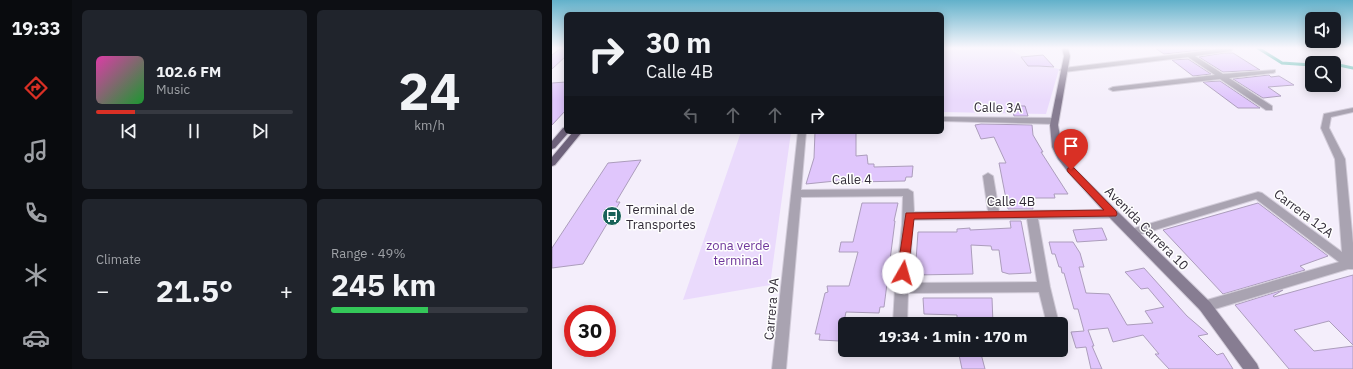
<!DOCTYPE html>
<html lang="en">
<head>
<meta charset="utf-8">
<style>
  :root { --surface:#171b24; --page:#20242c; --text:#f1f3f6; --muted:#9ea1a6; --line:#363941; --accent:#d93025 }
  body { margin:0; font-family:"IBM Plex Sans",sans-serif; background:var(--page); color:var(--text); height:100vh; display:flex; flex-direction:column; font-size:15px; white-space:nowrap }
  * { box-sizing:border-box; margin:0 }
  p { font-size:13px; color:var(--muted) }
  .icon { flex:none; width:22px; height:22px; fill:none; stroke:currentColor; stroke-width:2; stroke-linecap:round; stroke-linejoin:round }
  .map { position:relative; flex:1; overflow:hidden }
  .panel { display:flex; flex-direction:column; gap:10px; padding:10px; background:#0d0f14; width:480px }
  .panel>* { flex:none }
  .hud { position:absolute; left:12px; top:12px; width:380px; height:122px; border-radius:6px; box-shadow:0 2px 10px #0003; background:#171b24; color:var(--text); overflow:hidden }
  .fabs { position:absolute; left:753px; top:12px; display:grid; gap:8px }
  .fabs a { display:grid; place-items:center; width:36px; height:36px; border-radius:6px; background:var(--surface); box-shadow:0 2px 10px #0003; font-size:20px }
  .speed { position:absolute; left:12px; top:305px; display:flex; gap:8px; font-size:20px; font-weight:700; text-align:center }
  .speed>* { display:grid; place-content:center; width:52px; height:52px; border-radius:50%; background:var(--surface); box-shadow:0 2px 10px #0003; line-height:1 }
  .speed .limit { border:6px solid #d22; background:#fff; color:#111 }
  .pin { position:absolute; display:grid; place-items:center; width:34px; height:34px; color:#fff; margin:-41px -17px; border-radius:50% 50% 50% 0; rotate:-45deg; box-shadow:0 0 4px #0007 }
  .pin .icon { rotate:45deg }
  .me { position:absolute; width:44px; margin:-22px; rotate:7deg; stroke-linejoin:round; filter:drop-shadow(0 0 3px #0008) }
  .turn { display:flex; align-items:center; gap:14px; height:84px; padding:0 16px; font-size:18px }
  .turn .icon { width:52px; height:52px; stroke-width:2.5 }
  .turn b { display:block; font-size:28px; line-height:34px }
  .lanes { display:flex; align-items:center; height:38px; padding:0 16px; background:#0003; justify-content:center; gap:20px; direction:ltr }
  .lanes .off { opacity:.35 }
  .big { font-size:30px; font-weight:700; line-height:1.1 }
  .panel .card { flex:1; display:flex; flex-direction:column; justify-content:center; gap:6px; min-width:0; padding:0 14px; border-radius:6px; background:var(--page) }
  .panel .dial { align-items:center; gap:0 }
  .dial b { font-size:52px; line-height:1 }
  .song { display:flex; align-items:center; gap:12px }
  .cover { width:48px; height:48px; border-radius:6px; background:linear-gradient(135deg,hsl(320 70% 55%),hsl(130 70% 35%)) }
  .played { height:4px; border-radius:2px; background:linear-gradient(90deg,var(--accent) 20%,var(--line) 20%) }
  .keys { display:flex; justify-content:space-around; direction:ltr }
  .heat { display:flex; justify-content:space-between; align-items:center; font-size:22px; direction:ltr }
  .charge { height:6px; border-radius:3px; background:linear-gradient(90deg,#34c759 49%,var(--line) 0) }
  .panel .tiles { flex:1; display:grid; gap:10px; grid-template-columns:repeat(2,1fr) }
  .trip { position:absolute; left:286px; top:317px; width:230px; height:40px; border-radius:6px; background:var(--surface); box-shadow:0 2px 10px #0003; font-weight:700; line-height:40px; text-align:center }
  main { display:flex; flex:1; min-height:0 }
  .menu { display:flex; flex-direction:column; width:72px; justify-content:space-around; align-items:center; background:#090b0e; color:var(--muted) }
  .menu .icon { width:28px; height:28px }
  .menu .current { color:var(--accent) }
  .menu b { font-size:18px; color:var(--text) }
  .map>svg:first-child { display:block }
</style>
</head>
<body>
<main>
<nav class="menu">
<b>19:33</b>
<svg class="icon current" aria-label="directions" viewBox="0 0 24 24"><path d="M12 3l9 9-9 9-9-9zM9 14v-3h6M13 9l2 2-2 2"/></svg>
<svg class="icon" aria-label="music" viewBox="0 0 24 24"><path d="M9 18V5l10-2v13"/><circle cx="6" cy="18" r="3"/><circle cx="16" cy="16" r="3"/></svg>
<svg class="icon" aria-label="phone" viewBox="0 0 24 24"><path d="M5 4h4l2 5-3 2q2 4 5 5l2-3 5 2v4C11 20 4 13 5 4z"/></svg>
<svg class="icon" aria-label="climate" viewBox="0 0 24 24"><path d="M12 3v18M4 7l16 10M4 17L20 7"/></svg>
<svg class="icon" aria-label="car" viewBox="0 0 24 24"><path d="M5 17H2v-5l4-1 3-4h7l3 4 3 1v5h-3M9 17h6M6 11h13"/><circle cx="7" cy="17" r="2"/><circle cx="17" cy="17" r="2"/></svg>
</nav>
<section class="panel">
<div class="tiles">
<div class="card">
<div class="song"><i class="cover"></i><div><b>102.6 FM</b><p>Music</p></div></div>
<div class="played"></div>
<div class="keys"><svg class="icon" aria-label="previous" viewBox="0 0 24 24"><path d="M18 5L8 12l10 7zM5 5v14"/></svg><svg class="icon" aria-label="pause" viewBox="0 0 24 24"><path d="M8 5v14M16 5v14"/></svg><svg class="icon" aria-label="next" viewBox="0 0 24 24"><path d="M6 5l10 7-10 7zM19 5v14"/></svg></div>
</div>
<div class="card dial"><b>24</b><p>km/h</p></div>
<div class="card"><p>Climate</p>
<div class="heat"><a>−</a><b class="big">21.5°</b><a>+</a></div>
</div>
<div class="card"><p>Range · 49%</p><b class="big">245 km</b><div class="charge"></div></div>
</div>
</section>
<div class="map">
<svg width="801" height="369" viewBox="0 0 801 369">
  <rect width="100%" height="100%" fill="#f4eefb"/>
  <!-- green -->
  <path fill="#eadafc" d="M418,48H460V51L487,65L507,69L494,114L390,112V52L404,49L406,50H418Z
    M189,132H239L218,285L131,300Z"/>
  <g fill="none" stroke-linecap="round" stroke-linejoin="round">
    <!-- stream -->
    <path stroke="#39ac9d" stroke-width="3" d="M706,48L730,63L760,65
      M782,64L801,68"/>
  </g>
  <!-- building -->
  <path fill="#e0c6fc" stroke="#ac9dbc" d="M9,48H14V56L0,69V55Z
    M603,48H657L658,49L612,54Z
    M672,53H681L708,70L671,72L647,57Z
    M491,55L502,67L487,66H476L469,57Z
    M636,59L659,74L641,76L620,60Z
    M717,75L719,77L727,76L742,85L716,87L729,96L711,98L681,79Z
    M668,81L708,108H686L651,82Z
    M14,82V110L0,125V83Z
    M460,106H473L476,116H462Z
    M429,124L480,125L481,135L491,152H489L516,194H502L503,198H479L481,209H456L447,163H454L442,137L429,139L423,125Z
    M263,132L304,133V156L315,155L316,164H322V167L361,166L360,177H354L353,181L302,182L303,179L254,184L262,158Z
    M89,160L64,202H68L31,264L0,268V248L56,163Z
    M310,203H346L342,221H343L332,307H328L327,313L294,312L288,341L267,340L268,334H263L273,293L276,292L275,286H297L306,252H287L289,242H301Z
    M706,203L776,256L748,266L753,270L671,294L611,230Z
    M458,221H469L479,273L457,274L450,272L447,250H440L439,246L419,245L421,274L363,275L366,232H405V229L418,228V230L459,228Z
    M550,228L555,240L525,242L521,230Z
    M497,242H521L528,253L532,267H527L534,293L557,294L575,325L601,323L593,311L612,307L596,288L589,289L573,272L592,268L635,316L656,334L646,336L665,355L671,353L681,369H617L603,354H607L591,335L561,342L556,328L536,330L542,346H540L550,369H539L534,347L524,348L519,332L532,331L526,309H522L512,273H510L509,267H507L503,254H500Z
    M801,275V345L777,321L742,330L762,351L801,346V369H737L683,305L731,290L721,296L722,297Z
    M371,298H440L441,324H405V315L372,314Z
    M406,350H428L433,369H410Z"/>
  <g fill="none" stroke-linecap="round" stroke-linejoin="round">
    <defs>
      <path id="minor" d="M677,48L680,50L679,51L643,56L671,74L723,70V72L721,73L677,78L720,106V110H714L668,79L561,91L557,89L561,87L663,75L636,57L512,72L508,70L512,68Z
        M801,108V112L779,117L777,128L793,159L801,243V269H796L653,312L648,310L646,306L648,302L787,262L704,199L580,237L576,236L574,233L576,230L706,192L710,193L790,252L783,159L769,128L772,114Z
        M390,117L502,118L506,121L502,124L390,121Z
        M246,132H254L249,190L356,189L361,192L362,212L436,211L431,176L436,173L441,176L447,211L561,210L565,211L566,214L565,217L561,218L486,219L498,287L507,324H495L487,292L356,293L355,324H341L343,288L350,225L351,196L249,197L234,369H220ZM475,219L485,282L357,283L361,220Z"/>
      <path id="secondary" d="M510,48H516L518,56L506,125L510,147L515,158L522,168L565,211L658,302L705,364L707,369H691L648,310L557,217L516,172L506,159L500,147L498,125L512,56Z"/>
      <path id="primary" d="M14,127V132H17L3,148L0,149V141L11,128Z
        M21,132H30L3,165L0,166V157Z"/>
    </defs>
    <!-- minor casing -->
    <use href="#minor" stroke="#d1cbd8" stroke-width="2"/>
    <!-- secondary casing -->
    <use href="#secondary" stroke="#d1cbd8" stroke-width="2"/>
    <!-- primary casing -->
    <use href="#primary" stroke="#d1cbd8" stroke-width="2"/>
    <!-- minor -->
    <use href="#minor" fill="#a9a3b1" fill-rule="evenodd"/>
    <!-- secondary -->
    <use href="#secondary" fill="#877d92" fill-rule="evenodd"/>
    <!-- primary -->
    <use href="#primary" fill="#6e627b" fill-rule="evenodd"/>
  </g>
  <!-- sky -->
  <linearGradient id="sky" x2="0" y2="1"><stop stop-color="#62b1ca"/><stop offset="0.48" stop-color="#faf7fd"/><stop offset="1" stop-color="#faf7fd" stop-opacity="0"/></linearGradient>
  <rect width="801" height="100" fill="url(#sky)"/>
  <!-- route -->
  <path fill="#d93025" stroke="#8d1f18" d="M519,167L522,168L564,211L565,214L564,216L362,219L356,273L355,276L351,278L347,276L345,273L354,213L552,210L516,172L515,170L516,168Z"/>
  <!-- icons -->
  <defs>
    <symbol id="bus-disc" viewBox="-11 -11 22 22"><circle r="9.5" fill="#186259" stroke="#fefefe"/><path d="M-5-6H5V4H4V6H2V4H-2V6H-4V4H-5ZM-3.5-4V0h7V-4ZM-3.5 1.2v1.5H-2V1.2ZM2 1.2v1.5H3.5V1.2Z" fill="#fff"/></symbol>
  </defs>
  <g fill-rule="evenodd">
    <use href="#bus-disc" x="49" y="205" width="22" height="22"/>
  </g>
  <g text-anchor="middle" stroke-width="3" stroke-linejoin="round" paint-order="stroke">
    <!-- street labels -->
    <g font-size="13" fill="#312b37" stroke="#fefefe">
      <text transform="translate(446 107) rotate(1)" y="5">Calle 3A</text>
      <text transform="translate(300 179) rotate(-1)" y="5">Calle 4</text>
      <text x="459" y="206">Calle 4B</text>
      <text transform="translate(752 213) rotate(37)" y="5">Carrera 12A</text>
      <text transform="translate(595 228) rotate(45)" y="5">Avenida Carrera 10</text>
      <text transform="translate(219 309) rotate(-85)" y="5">Carrera 9A</text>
    </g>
    <!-- poi labels -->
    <g font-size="13" fill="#312b37" stroke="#fefefe" text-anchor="start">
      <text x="74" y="214">Terminal de<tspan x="74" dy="15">Transportes</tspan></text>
    </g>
    <!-- park labels -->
    <g font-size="13" fill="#6f379b" stroke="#fefefe">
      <text x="186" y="250">zona verde<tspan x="186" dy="15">terminal</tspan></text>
    </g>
  </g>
</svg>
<div class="fabs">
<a><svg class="icon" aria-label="sound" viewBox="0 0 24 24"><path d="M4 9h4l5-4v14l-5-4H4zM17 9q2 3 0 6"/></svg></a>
<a><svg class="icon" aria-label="search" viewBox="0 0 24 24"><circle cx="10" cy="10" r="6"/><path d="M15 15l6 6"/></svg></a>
</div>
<div class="speed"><div class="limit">30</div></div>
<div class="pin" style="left:519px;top:170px;background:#d93025"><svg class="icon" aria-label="arrive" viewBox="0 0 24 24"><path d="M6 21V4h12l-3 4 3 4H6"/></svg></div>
<svg class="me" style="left:351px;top:273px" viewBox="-20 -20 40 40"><circle r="19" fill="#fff"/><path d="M0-13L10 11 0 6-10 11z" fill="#d93025"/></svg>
<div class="trip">19:34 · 1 min · 170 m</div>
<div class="hud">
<div class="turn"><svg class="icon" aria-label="right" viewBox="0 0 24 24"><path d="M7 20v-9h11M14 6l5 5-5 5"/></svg><div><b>30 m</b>Calle 4B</div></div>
<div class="lanes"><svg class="icon off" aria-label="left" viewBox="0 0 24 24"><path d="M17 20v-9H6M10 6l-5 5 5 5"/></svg><svg class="icon off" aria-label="ahead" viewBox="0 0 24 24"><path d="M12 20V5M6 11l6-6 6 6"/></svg><svg class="icon off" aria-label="ahead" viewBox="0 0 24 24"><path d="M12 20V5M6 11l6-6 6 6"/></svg><svg class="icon" aria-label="right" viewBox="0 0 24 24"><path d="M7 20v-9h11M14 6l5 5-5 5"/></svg></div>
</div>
</div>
</main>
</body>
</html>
